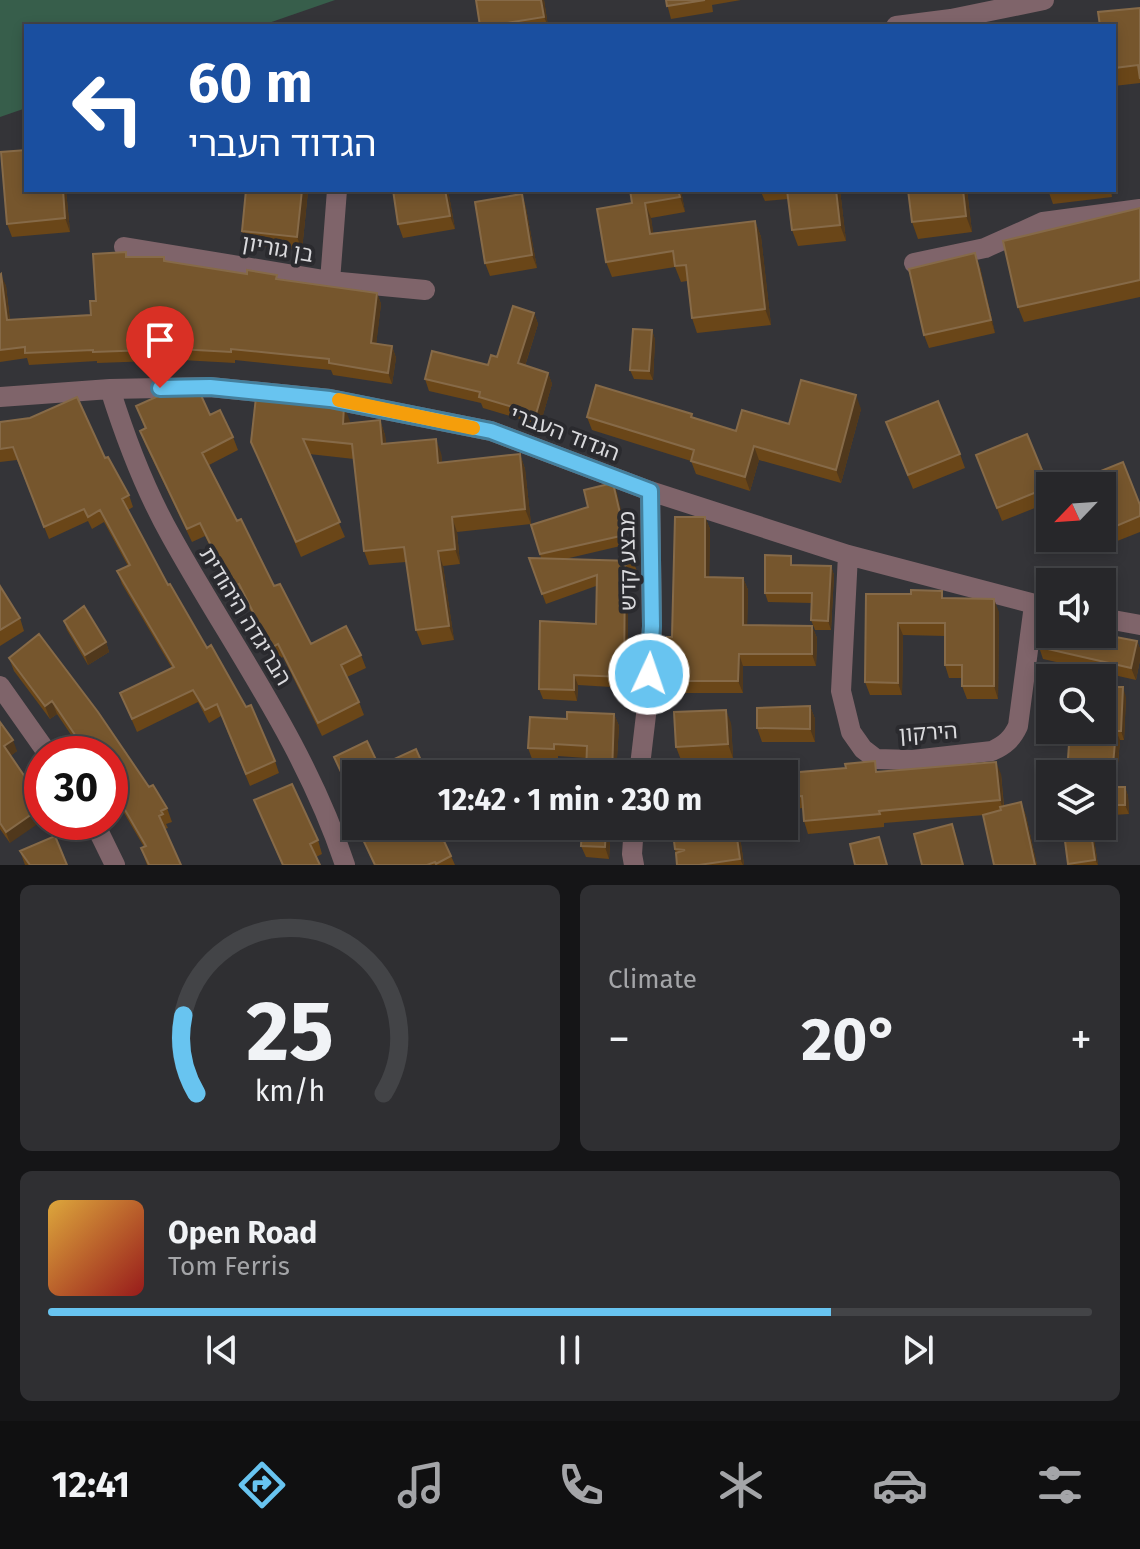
<!DOCTYPE html>
<html lang="en">
<head>
<meta charset="utf-8">
<style>
  :root { --surface:#27272a; --page:#2f2f32; --text:#f1f3f6; --muted:#a4a5a8; --line:#434447; --accent:#68c4f0 }
  body { margin:0; font-family:"Fira Sans","Noto Sans Hebrew",sans-serif; background:var(--page); color:var(--text); height:100vh; display:flex; flex-direction:column; font-size:30px; white-space:nowrap }
  * { box-sizing:border-box; margin:0 }
  p { font-size:26px; color:var(--muted) }
  .icon { flex:none; width:44px; height:44px; fill:none; stroke:currentColor; stroke-width:2; stroke-linecap:round; stroke-linejoin:round }
  .map { position:relative; height:865px; overflow:hidden }
  .details { display:flex; flex-direction:column; gap:20px; padding:20px; background:#151517; flex:1 }
  .details>* { flex:none }
  .banner { position:absolute; left:24px; top:24px; width:1092px; height:168px; border-radius:0px; box-shadow:0 4px 12px #0003,0 0 0 2px var(--line); background:#1a4fa0; color:#fff; overflow:hidden }
  .needle { width:52px; rotate:245deg }
  .fabs { position:absolute; left:1036px; top:472px; display:grid; gap:16px }
  .fabs a { display:grid; place-items:center; width:80px; height:80px; border-radius:0px; background:var(--surface); box-shadow:0 4px 12px #0003,0 0 0 2px var(--line); font-size:40px }
  .speed { position:absolute; left:24px; top:736px; display:flex; gap:16px; font-size:40px; font-weight:700; text-align:center }
  .speed>* { display:grid; place-content:center; width:104px; height:104px; border-radius:50%; background:var(--surface); box-shadow:0 4px 12px #0003,0 0 0 2px var(--line); line-height:1 }
  .speed .limit { border:12px solid #d22; background:#fff; color:#111 }
  .pin { position:absolute; display:grid; place-items:center; width:68px; height:68px; color:#fff; margin:-82px -34px; border-radius:50% 50% 50% 0; rotate:-45deg; box-shadow:0 0 8px #0007 }
  .pin .icon { rotate:45deg }
  .me { position:absolute; width:88px; margin:-44px; rotate:3deg; stroke-linejoin:round; filter:drop-shadow(0 0 6px #0008) }
  .turn { display:flex; align-items:center; gap:28px; height:168px; padding:0 32px; font-size:36px }
  .turn .icon { width:104px; height:104px; stroke-width:2.5 }
  .turn b { display:block; font-size:56px; line-height:68px }
  .big { font-size:60px; font-weight:700; line-height:1.1 }
  .details .tile { flex:1; display:flex; flex-direction:column; justify-content:center; gap:12px; min-width:0; padding:0 28px; border-radius:12px; background:var(--page) }
  .details .dial { align-items:center; gap:0 }
  .dial svg { height:208px; overflow:visible; fill:none; stroke:var(--line); stroke-width:7; stroke-linecap:round; text-anchor:middle }
  .dial text { fill:var(--text); stroke:none }
  .song { display:flex; align-items:center; gap:24px }
  .cover { width:96px; height:96px; border-radius:12px; background:linear-gradient(135deg,hsl(40 70% 55%),hsl(0 70% 35%)) }
  .played { height:8px; border-radius:4px; background:linear-gradient(90deg,var(--accent) 75%,var(--line) 75%) }
  .keys { display:flex; justify-content:space-around; direction:ltr }
  .heat { display:flex; justify-content:space-between; align-items:center; font-size:44px; direction:ltr }
  .details .tiles { flex:1; display:grid; gap:20px; grid-template-columns:1fr 1fr }
  .tile:last-child { grid-column:span 2 }
  .trip { position:absolute; left:342px; top:760px; width:456px; height:80px; border-radius:0px; background:var(--surface); box-shadow:0 4px 12px #0003,0 0 0 2px var(--line); font-weight:700; line-height:80px; text-align:center }
  .menu { display:flex; height:128px; justify-content:space-around; align-items:center; background:#101011; color:var(--muted) }
  .menu .icon { width:56px; height:56px }
  .menu .active { color:var(--accent) }
  .menu b { font-size:36px; color:var(--text) }
  .map>svg:first-child { display:block }
</style>
</head>
<body>
<div class="map">
<svg width="1140" height="865" viewBox="0 0 1140 865">
  <rect width="100%" height="100%" fill="#343438"/>
  <!-- green -->
  <path fill="#375e4b" d="M0,0H335L260,26H26V108L0,117Z"/>
  <g fill="none" stroke-linecap="round" stroke-linejoin="round">
    <!-- street -->
    <path stroke="#7f646a" stroke-width="20" d="M896,26L951,19L1044,0
      M124,247L330,281L425,290
      M914,263L985,248L1043,222L1140,209
      M330,281L337,190
      M110,389C126,440 145,490 171,536C232,646 305,744 345,865
      M0,397L110,389L210,387L330,399L491,431L650,491L848,555L1050,608
      M848,555L841,691L851,732L863,749L876,759L913,760L992,751C1005,745 1012,739 1018,726L1034,605
      M1102,618L1140,625
      M0,686L48,754
      M639,774L648,698L652,626L650,491
      M94,822L115,865
      M634,865L632,854L634,826"/>
  </g>
  <!-- wall -->
  <path fill="#6a4618" d="M476,0H544L548,26H480Z
    M666,0H741L712,5L713,12L671,19Z
    M1140,8V83L1114,86V26Z
    M26,190H66L70,232L12,237L7,224Z
    M448,190L455,229L403,238L398,224Z
    M681,190L685,212L651,218L653,233L755,221L761,237L771,325L697,333L692,318L687,281L681,282L675,267L612,277L606,262L632,203Z
    M760,190H840L846,241L798,246L792,230L788,199L765,201Z
    M967,190L972,232L918,239L912,222Z
    M1048,190H1111L1112,197L1053,204Z
    M308,191L302,250L247,245L242,231Z
    M522,194L526,208L537,268L490,276L485,263Z
    M1140,208V297L1024,322L1018,307Z
    M127,257L166,261L279,279L377,293L381,304L376,344L392,346L396,358L392,384L333,375L331,370L235,360V363L182,360L97,363V361L29,365L27,358L0,362V275L6,286L10,320L91,315L96,301Z
    M980,267L995,333L929,348L924,335Z
    M534,313L538,324L525,366L548,373L552,384L540,425L483,408L481,403L429,391L425,379L488,365L497,357Z
    M652,330L655,340L653,380L634,379L630,370Z
    M136,406L210,415L233,437L238,450L209,465L237,521L274,586L311,644L361,655L366,668L347,677L359,702L364,715L322,736L283,657L276,661L244,598L237,601L205,536L192,542L145,444L140,431L145,429Z
    M861,409L841,483L759,460L750,491L696,474L691,461L592,430L587,417L692,414L693,418L736,431L789,424Z
    M380,420L385,435L386,444L441,453L442,463L520,454L525,469L531,524L457,532L460,564L443,566L454,640L422,645L416,630L406,562L369,565L364,551L354,459L309,454L345,537L301,557L251,442L350,421V423Z
    M0,422L105,458L129,495L133,507L128,510L168,585L275,761L279,773L250,786L221,716L209,723L198,702L137,732L120,693L172,668L122,584L117,571L128,566L104,522L92,529L88,521L49,539L17,460L0,462Z
    M1027,434L1050,490V502L1002,521L981,468Z
    M891,436L960,454L965,468L913,489Z
    M613,483L629,544L565,559L633,561L637,571L628,575V688L578,685L577,701L543,699L539,689L596,624V586L546,604L529,558H541L531,525L588,507Z
    M1102,486L1140,505V532L1097,549L1092,538H1102Z
    M705,517L710,529L709,578H743L748,590L747,625L812,626L817,638L816,666H743V693H671L667,681L672,637Z
    M795,565L831,566L834,575L831,630H815L811,620L812,603L768,602L765,593Z
    M0,586L20,618L24,631L0,646Z
    M866,594L945,598L999,612L998,699H967L962,686V678H949L945,665V636L903,635L902,695H870L865,682Z
    M64,621L106,642L109,652L88,665L67,630Z
    M1137,641L1140,649V660L1136,680L1043,659L1039,647Z
    M9,658L149,787L167,808L172,822L166,824L168,828L165,829L181,865H147L141,848L144,847L110,789V754H84L57,714L50,719L14,671Z
    M1126,697L1124,740H1120L1116,787H1125L1128,796L1129,814L1113,815L1111,838H1101L1098,829L1102,774Z
    M810,706L815,719V742H762L757,728Z
    M614,714L619,726L616,774H586V758L558,756V760L532,759L528,748L567,719Z
    M0,722L17,751L10,756V843L0,829Z
    M731,723L733,758L681,760L676,747Z
    M334,757L379,766L427,774H356V807Z
    M878,772L1001,774L1004,806L1021,802L1026,816L1037,865H994L985,815L884,823V827L808,834L804,821L803,808L784,810V774Z
    M254,800L318,840L322,854L316,857L320,865H282Z
    M530,826H556V836L533,834Z
    M611,826L609,859L586,857L581,846Z
    M1063,826H1092L1098,865H1069Z
    M358,829L451,856L455,865H374Z
    M737,832L741,844L744,865H677L675,849Z
    M20,851L67,865H25Z"/>
  <!-- shaded-wall -->
  <path fill="#50381c" d="M541,0H544L548,26L544,17Z
    M63,190H66L70,232L65,218Z
    M302,190H308V191L302,250L297,237Z
    M445,190H448L455,229L450,216Z
    M678,190H681L685,212L680,197Z
    M836,190H840L846,241L840,225Z
    M963,190H967L972,232L966,216Z
    M522,194L526,208L537,268L532,255Z
    M645,203L651,218L656,249L650,234Z
    M755,221L761,237L771,325L765,309Z
    M975,253L980,267L995,333L991,320Z
    M1,274L6,286L11,331L7,320Z
    M377,293L381,304L375,354L371,343Z
    M534,313L538,324L522,375L518,363Z
    M652,330L655,340L653,380L649,371Z
    M392,346L396,358L392,384L388,373Z
    M548,373L552,384L540,425L536,414Z
    M856,395L861,409L841,483L836,470Z
    M344,406L350,421L348,439L343,424Z
    M380,420L385,435L388,459L382,444Z
    M436,439L441,453L444,478L438,463Z
    M754,446L759,460L750,491L745,477Z
    M520,454L525,469L531,524L525,509Z
    M613,483L617,492L629,544L625,535Z
    M452,517L457,532L460,564L455,549Z
    M705,517L710,529L709,590L705,577Z
    M438,551L443,566L454,640L449,626Z
    M625,565L628,575V688L624,677Z
    M831,566L834,575L831,630L828,621Z
    M743,578L748,590L747,637L743,625Z
    M994,599L999,612L998,699L994,686Z
    M898,623L903,635L902,695L898,683Z
    M812,626L817,638L816,666L812,654Z
    M1137,641L1140,649V660L1136,680L1131,668Z
    M106,642L109,652L88,665L85,655Z
    M739,654L743,666V693L738,681Z
    M574,675L578,685L577,701L574,690Z
    M1123,687L1126,697L1124,740L1121,731Z
    M52,701L57,714L50,719L45,706Z
    M810,706L815,719V742L810,729Z
    M726,710L731,723L733,758L728,744Z
    M614,714L619,726L616,774H612Z
    M1116,731L1120,740L1115,796L1111,787Z
    M13,740L17,751L8,758L4,746Z
    M996,762L1001,774L1004,813L1000,800Z
    M1125,787L1128,796L1129,814L1125,805Z
    M1021,802L1026,816L1037,865H1035Z
    M1110,805L1113,815L1111,838L1108,829Z
    M42,807V821L10,843L6,832Z
    M952,824L957,837L964,865H963Z
    M606,826H611L609,859L605,847Z
    M732,826H736L737,832L741,844L744,865H743L740,859Z
    M1090,826H1092L1098,865L1095,860Z"/>
  <!-- building -->
  <path fill="#76562d" stroke="#866a48" stroke-width="2" d="M476,0H541L544,17L488,26H480Z
    M666,0H705L667,6Z
    M1140,8V79L1138,65L1114,68V26H1100L1098,12Z
    M26,150V190H63L65,218L7,224L1,152Z
    M246,190H302L297,237L242,231Z
    M393,190H445L450,216L398,224Z
    M630,190H678L680,197L645,203L650,234L755,221L765,309L692,318L686,265L675,266L673,251L606,262L597,209L632,203Z
    M787,190H836L840,225L792,230Z
    M908,190H963L966,216L912,222Z
    M522,194L532,255L485,263L475,202Z
    M1140,208V280L1018,307L1003,241Z
    M126,252V257H164V261L247,274V270L277,275L276,279L377,293L371,343L392,346L388,373L329,363V359L231,349V352L178,349L93,352V350L25,353V347L0,350V275L1,274L7,320L91,315L90,301H96L93,254Z
    M975,253L991,320L924,335L909,269Z
    M513,306L534,313L518,363L548,373L536,414L479,397L480,392L425,379L432,351L488,365L491,355L497,357Z
    M633,329L652,330L649,371L630,370Z
    M801,380L856,395L836,470L754,446L745,477L691,461L694,450L587,417L596,385L692,414L691,417L736,431L742,410L789,424Z
    M165,393H200L210,415L220,410L233,437L202,453L237,521L241,519L274,586L280,584L311,644L346,626L361,655L341,665L359,702L318,723L278,644L271,648L239,584L232,588L200,523L187,529L140,431L146,428L136,406Z
    M77,397L105,458L108,457L129,495L122,499L168,585L170,584L207,648L211,645L246,707L251,705L275,761L246,774L217,704L205,710L193,690L132,719L120,693L174,667L117,571L130,565L100,510L88,517L84,509L44,527L13,447L0,449V422L30,418Z
    M256,397L344,406L343,424L380,420L382,444L436,439L438,463L520,454L525,509L452,517L455,549L438,551L449,626L416,630L404,547L364,551L352,444L303,439L340,522L296,542L251,442Z
    M938,401L960,454L908,475L886,422Z
    M1027,434L1049,487L997,508L976,455Z
    M1123,462L1140,505V516L1102,532V486H1072L1071,483Z
    M613,483L625,535L540,554L531,525L588,507L584,490Z
    M675,517H705V577L743,578V625L812,626V654H739L738,681H667V637H672Z
    M765,555L791,556V565L831,566L828,621L811,620L812,593H765Z
    M529,558L633,561L625,565L624,677L574,675V690L539,689L540,621L596,624L597,575L542,594Z
    M0,586L20,618L0,630Z
    M911,590L942,591V598L994,599V686H962V665H945V623H898V683L865,682L866,594H911Z
    M84,606L106,642L85,655L64,621Z
    M1043,623L1050,624V634H1100L1137,641L1131,668L1039,647Z
    M39,634L98,712L149,787L153,785L167,808L161,811L163,814L159,816L181,865H149L141,848L146,846L110,784V754H88L52,701L45,706L9,658Z
    M1102,687H1123L1121,731H1116L1111,787H1125V805H1110L1108,829H1098V826H1102V774L1067,773L1070,730H1102Z
    M810,706V729L757,728V708Z
    M726,710L728,744L676,747L674,712Z
    M567,712L614,714L612,774H586L587,746L554,744V749L528,748L530,717L567,719Z
    M0,722L13,740L4,746L42,802V807L6,832L0,823Z
    M367,741L379,766L416,749L427,774H356V804L334,757Z
    M875,761L876,772L996,762L1000,800L879,811L880,814L804,821L802,796L784,797V774H776L846,768L845,764Z
    M292,784L318,840L310,844L320,865H283L254,800Z
    M1021,802L1035,865H994L983,815L1001,810L1000,807Z
    M952,824L963,865H922L914,834Z
    M365,826H437L451,856L436,864L435,862L427,865H375L358,829Z
    M582,826H606L605,847L581,846Z
    M672,826H732V831H736L740,859L699,865H677L676,853L685,850L675,849Z
    M1063,826H1090L1095,860L1068,864Z
    M55,836L67,865H30L20,851Z
    M879,837L887,865H855L850,844Z"/>
  <g fill="none" stroke-linecap="round" stroke-linejoin="round">
    <defs>
      <path id="route" d="M160,388L210,387L330,399L491,431L650,491L652,626L649,674"/>
    </defs>
    <!-- route casing -->
    <use href="#route" stroke="#447f9c" stroke-width="20"/>
    <!-- route -->
    <use href="#route" stroke="#68c4f0" stroke-width="14"/>
    <!-- slow -->
    <path stroke="#f59e0b" stroke-width="14" d="M339,400L473,428"/>
  </g>
  <g text-anchor="middle" stroke-width="8" stroke-linejoin="round" paint-order="stroke">
    <!-- street labels -->
    <g font-size="22" fill="#d9d9dc" stroke="#2a2a2e">
      <text transform="translate(278 248) rotate(10)" y="8">בן גוריון</text>
      <text transform="translate(565 433) rotate(21)" y="8">הגדוד העברי</text>
      <text transform="translate(627 561) rotate(-91)" y="8">מבצע קדש</text>
      <text transform="translate(246 616) rotate(59)" y="8">הבריגדה היהודית</text>
      <text transform="translate(928 732) rotate(-4)" y="8">הירקון</text>
    </g>
  </g>
</svg>
<div class="fabs">
<a><svg class="needle" viewBox="-14 -14 28 28"><path d="M0-13l5 13h-10z" fill="#e53935"/><path d="M0 13l5-13h-10z" fill="#a4a5a8"/></svg></a>
<a><svg class="icon" aria-label="sound" viewBox="0 0 24 24"><path d="M4 9h4l5-4v14l-5-4H4zM17 9q2 3 0 6"/></svg></a>
<a><svg class="icon" aria-label="search" viewBox="0 0 24 24"><circle cx="10" cy="10" r="6"/><path d="M15 15l6 6"/></svg></a>
<a><svg class="icon" aria-label="layers" viewBox="0 0 24 24"><path d="M12 4l9 5-9 5-9-5zM3 14l9 5 9-5"/></svg></a>
</div>
<div class="speed"><div class="limit">30</div></div>
<div class="pin" style="left:160px;top:388px;background:#d93025"><svg class="icon" aria-label="arrive" viewBox="0 0 24 24"><path d="M6 21V4h12l-3 4 3 4H6"/></svg></div>
<svg class="me" style="left:649px;top:674px" viewBox="-20 -20 40 40"><circle r="17" fill="#68c4f0" stroke="#fff" stroke-width="3"/><path d="M0-11L8 9 0 5-8 9z" fill="#fff"/></svg>
<div class="trip">12:42 · 1 min · 230 m</div>
<div class="banner">
<div class="turn"><svg class="icon" aria-label="left" viewBox="0 0 24 24"><path d="M17 20v-9H6M10 6l-5 5 5 5"/></svg><div><b>60 m</b>הגדוד העברי</div></div>
</div>
</div>
<section class="details">
<div class="tiles">
<div class="tile dial"><svg viewBox="0 0 100 80">
<path d="M14 69A42 42 0 1 1 86 69"/>
<path d="M14 69A42 42 0 0 1 9 39" stroke="#68c4f0"/>
<text x="50" y="56" font-size="32" font-weight="700">25</text>
<text x="50" y="72" font-size="11">km/h</text>
</svg></div>
<div class="tile"><p>Climate</p>
<div class="heat"><a>−</a><b class="big">20°</b><a>+</a></div>
</div>
<div class="tile">
<div class="song"><i class="cover"></i><div><b>Open Road</b><p>Tom Ferris</p></div></div>
<div class="played"></div>
<div class="keys"><svg class="icon" aria-label="previous" viewBox="0 0 24 24"><path d="M18 5L8 12l10 7zM5 5v14"/></svg><svg class="icon" aria-label="pause" viewBox="0 0 24 24"><path d="M8 5v14M16 5v14"/></svg><svg class="icon" aria-label="next" viewBox="0 0 24 24"><path d="M6 5l10 7-10 7zM19 5v14"/></svg></div>
</div>
</div>
</section>
<nav class="menu">
<b>12:41</b>
<svg class="icon active" aria-label="directions" viewBox="0 0 24 24"><path d="M12 3l9 9-9 9-9-9zM9 14v-3h6M13 9l2 2-2 2"/></svg>
<svg class="icon" aria-label="music" viewBox="0 0 24 24"><path d="M9 18V5l10-2v13"/><circle cx="6" cy="18" r="3"/><circle cx="16" cy="16" r="3"/></svg>
<svg class="icon" aria-label="phone" viewBox="0 0 24 24"><path d="M5 4h4l2 5-3 2q2 4 5 5l2-3 5 2v4C11 20 4 13 5 4z"/></svg>
<svg class="icon" aria-label="climate" viewBox="0 0 24 24"><path d="M12 3v18M4 7l16 10M4 17L20 7"/></svg>
<svg class="icon" aria-label="car" viewBox="0 0 24 24"><path d="M5 17H2v-5l4-1 3-4h7l3 4 3 1v5h-3M9 17h6M6 11h13"/><circle cx="7" cy="17" r="2"/><circle cx="17" cy="17" r="2"/></svg>
<svg class="icon" aria-label="filters" viewBox="0 0 24 24"><path d="M4 7h16M4 17h16"/><circle cx="9" cy="7" r="2"/><circle cx="15" cy="17" r="2"/></svg>
</nav>
</body>
</html>
